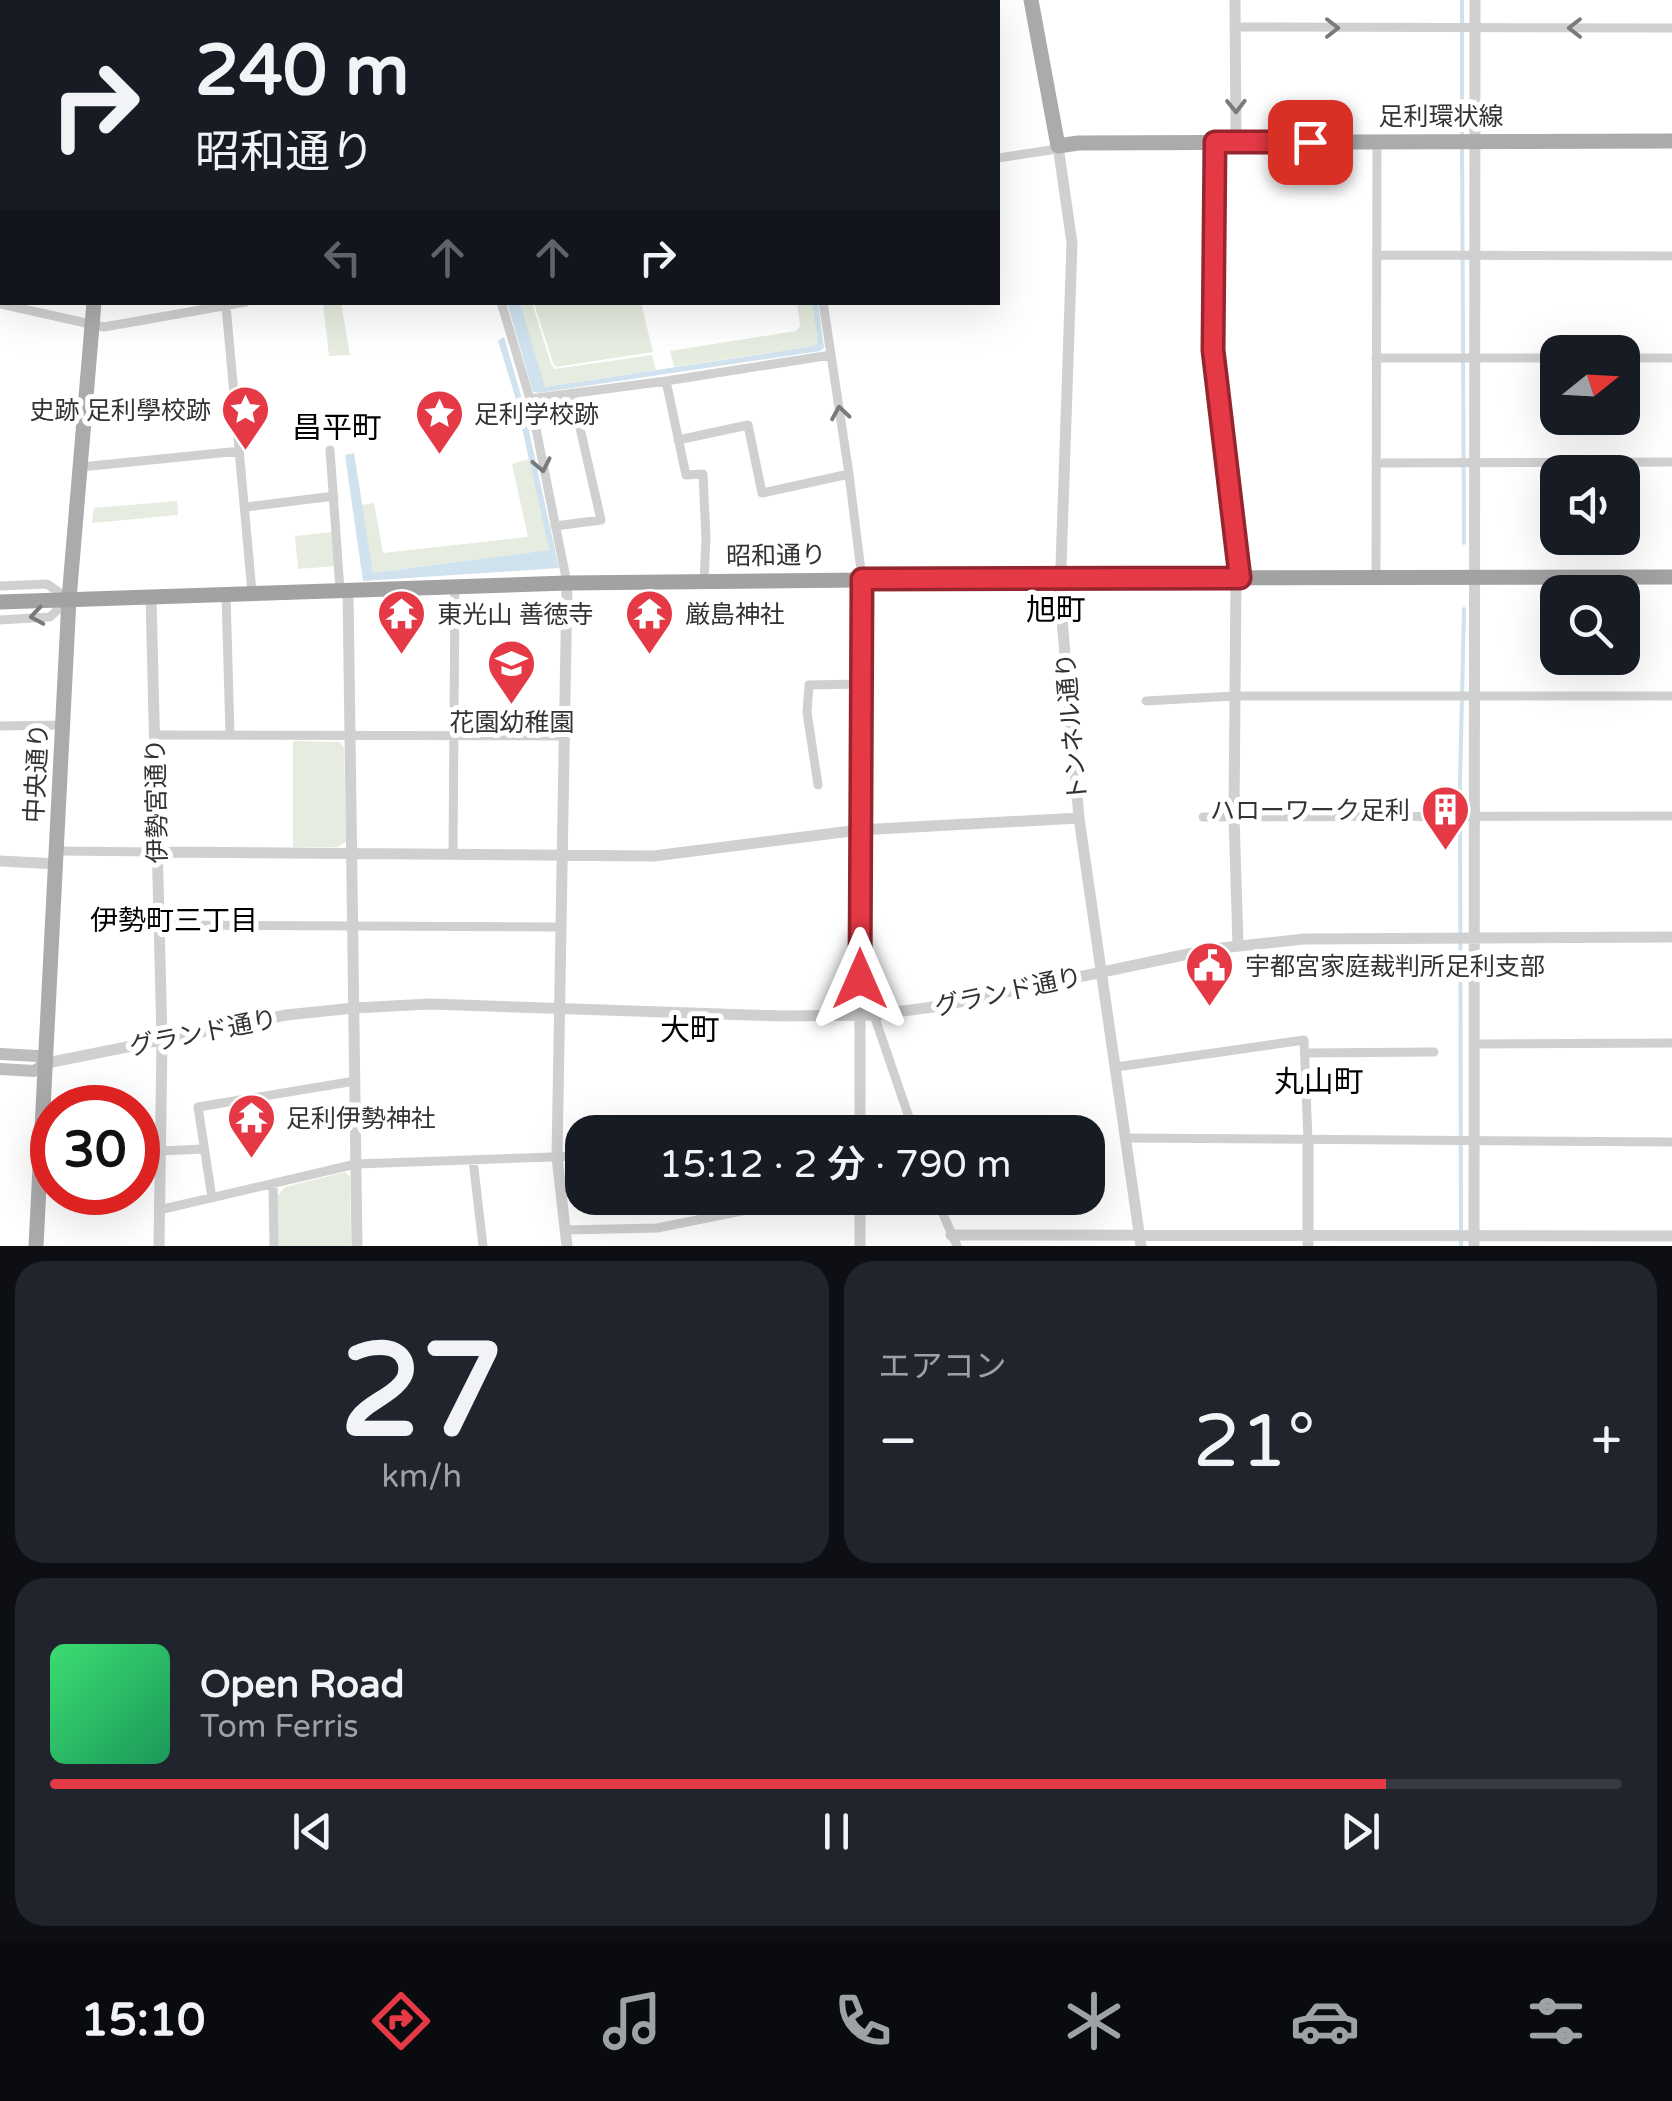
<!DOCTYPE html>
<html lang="ja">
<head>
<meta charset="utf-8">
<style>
  :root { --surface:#171b24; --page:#20242c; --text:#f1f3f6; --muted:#9ea1a6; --line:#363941; --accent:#e63946 }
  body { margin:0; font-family:"Varela Round","Noto Sans JP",sans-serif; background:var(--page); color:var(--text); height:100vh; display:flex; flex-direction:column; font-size:38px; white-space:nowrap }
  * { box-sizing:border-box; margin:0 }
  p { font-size:32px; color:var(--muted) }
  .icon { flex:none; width:55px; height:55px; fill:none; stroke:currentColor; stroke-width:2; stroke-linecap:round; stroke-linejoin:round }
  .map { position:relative; height:1246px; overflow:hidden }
  .details { display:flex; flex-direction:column; gap:15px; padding:15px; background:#0d0f14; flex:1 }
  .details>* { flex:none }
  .hud { position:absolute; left:0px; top:0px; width:1000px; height:305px; box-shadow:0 10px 40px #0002; background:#171b24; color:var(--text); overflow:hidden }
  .needle { width:65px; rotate:72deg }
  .tools { position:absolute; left:1540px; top:335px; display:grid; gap:20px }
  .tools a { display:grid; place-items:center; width:100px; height:100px; border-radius:20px; background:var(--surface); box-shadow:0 10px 40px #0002; font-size:50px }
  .speed { position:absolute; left:30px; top:1085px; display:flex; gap:20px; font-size:50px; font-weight:700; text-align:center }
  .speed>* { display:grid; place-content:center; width:130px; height:130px; border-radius:50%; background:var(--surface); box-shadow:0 10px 40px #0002; line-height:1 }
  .speed .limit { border:15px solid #d22; background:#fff; color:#111 }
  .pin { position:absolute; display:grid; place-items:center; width:85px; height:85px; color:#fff; margin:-42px; border-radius:20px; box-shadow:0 5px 15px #0006 }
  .me { position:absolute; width:110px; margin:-55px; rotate:0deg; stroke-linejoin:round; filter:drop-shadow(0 0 8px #0008) }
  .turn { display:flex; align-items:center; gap:35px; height:210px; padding:0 30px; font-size:45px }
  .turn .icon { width:130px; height:130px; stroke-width:2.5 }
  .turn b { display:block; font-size:70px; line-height:85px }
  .lanes { display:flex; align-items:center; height:95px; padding:0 30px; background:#0003; justify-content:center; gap:50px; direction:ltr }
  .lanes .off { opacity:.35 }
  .big { font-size:75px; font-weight:600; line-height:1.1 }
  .details .card { flex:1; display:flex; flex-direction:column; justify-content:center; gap:15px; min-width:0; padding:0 35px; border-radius:30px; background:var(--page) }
  .details .dial { align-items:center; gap:0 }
  .dial b { font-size:130px; line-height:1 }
  .song { display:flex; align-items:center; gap:30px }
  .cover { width:120px; height:120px; border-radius:15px; background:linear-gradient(135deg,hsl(140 70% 55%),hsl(150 70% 35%)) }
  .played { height:10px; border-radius:5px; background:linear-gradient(90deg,var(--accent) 85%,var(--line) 85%) }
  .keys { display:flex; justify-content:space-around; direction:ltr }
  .heat { display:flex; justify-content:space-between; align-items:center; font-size:55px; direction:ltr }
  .details .tiles { flex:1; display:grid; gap:15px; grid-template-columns:1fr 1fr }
  .card:last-child { grid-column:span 2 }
  .trip { position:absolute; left:565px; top:1115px; width:540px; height:100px; border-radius:30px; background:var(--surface); box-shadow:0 10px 40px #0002; font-weight:600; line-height:100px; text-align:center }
  .tabs { display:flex; height:160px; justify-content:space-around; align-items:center; background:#090b0e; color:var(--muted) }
  .tabs .icon { width:70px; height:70px }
  .tabs .active { color:var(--accent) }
  .tabs b { font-size:45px; color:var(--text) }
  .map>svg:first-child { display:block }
</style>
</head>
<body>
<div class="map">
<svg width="1672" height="1246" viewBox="0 0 1672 1246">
  <rect width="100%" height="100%" fill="#fff"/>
  <!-- green -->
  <path fill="#e6ecdf" d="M323,303H341L350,355L329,356Z
    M520,303H532L551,364L555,369L652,355L656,370L544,387Z
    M534,303H641L653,352L556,367L553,363Z
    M797,303H812L818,342L815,346L674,367L670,351L796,331L800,326Z
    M529,459L549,550L373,573L362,505L374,503L383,553L528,537L512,464Z
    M177,501L178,515L92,523L94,508Z
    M333,532L336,566L298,569L295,536Z
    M293,741L340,742L344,748L346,842L337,847H293Z
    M345,1172L350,1176L351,1246H278L277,1196L285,1187Z"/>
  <!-- water -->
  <path fill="#cfe2ee" d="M507,303H520L545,387L815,346L818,342L812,303H818L824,348L820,351L539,393L533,392Z
    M504,337L522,399L559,568L363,581L345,455L354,453L373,573L549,550L515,396L498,341Z"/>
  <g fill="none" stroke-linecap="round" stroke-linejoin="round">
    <!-- stream -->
    <path stroke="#cfe2ee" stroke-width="4" d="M1462,135V0
      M1462,145L1464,543
      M1461,1246L1460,783L1464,609"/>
    <!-- minor -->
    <path stroke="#d0d0d0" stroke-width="9" d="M382,0V2
      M779,0V2
      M1235,27L1672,28
      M1215,143L1213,350L1240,577
      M998,158L1051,150L1058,146
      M0,216H2
      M1377,255L1672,256
      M501,302L530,399L567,583
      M823,302L849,474L862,579L860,1016
      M0,304L104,327L246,302
      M226,306L252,592
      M1376,358H1558
      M1622,358H1672
      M666,381L686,475L703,474L706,538L704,581
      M530,399L666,381L831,355
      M678,440L748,425L762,493L849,474
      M330,450L340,590
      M1376,463L1672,462
      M81,467L240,451
      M246,507L334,496
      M555,526L601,520L572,393
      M1376,576L1377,142
      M0,586L47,584L69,599L50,617L0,620
      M226,594L230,735
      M1146,701L1234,696H1672
      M0,726L64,725
      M155,735L565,736
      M818,785L807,712L809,685L861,684
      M1203,817L1672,816
      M57,851L157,852
      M453,854L455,587
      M159,925L562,927
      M874,1015L914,1132
      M1474,1044L1672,1043
      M1305,1053L1434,1052
      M1116,1067L1304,1040L1308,1140
      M1126,1138L1672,1142
      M138,1152L203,1149
      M473,1160L483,1246
      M273,1184L274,1246
      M212,1198L198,1107L355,1081
      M936,1198L957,1246
      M159,1210L356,1164L582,1156
      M565,1230L657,1228L752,1209L795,1198"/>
    <!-- tertiary -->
    <path stroke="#d0d0d0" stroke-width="11" d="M1235,0L1236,142
      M1058,146L1072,243L1060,596L1079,818L1141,1246
      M1236,577L1234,816L1238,945
      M567,583L557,1157L567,1246
      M348,590L357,1246
      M151,597L162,1040L159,1246
      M157,852L654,856L859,830L1079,818
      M0,861L57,864
      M860,1016V1132
      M47,1063L286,1015L354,1008L430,1004L782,1016L874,1015L940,1006L1212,949L1304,939L1672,937
      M1308,1140V1246
      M951,1235L1672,1236
      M860,1246V1198
      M1474,1246L1475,0"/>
    <!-- secondary -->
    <path stroke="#bdbdbd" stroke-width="12" d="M638,2L650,0
      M0,1054L37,1056L47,1063L34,1071L0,1069"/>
    <!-- primary -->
    <path stroke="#ababab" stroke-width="15" d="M1031,0L1058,146L1078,143L1672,141
      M125,2V0
      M0,72L2,73
      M36,1246L69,599L94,302"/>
    <!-- trunk -->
    <path stroke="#a2a2a2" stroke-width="15" d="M0,602L567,583L1060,578L1672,577"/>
  </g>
  <!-- one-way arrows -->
  <defs><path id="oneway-chevron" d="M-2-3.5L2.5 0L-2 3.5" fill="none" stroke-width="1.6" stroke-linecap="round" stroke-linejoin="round" transform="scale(2.5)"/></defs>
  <g stroke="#7a7a7a">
    <use href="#oneway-chevron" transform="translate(1332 28)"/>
    <use href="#oneway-chevron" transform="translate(1575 28) rotate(-180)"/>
    <use href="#oneway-chevron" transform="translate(1236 106) rotate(89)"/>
    <use href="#oneway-chevron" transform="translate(840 413) rotate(-99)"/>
    <use href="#oneway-chevron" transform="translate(542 465) rotate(78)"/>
    <use href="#oneway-chevron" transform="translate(37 616) rotate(171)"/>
  </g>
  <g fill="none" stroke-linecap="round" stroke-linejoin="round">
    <defs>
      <path id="route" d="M860,979L862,579L1240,578L1213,350L1215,142H1310"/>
    </defs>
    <!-- route casing -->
    <use href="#route" stroke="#96252e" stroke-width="25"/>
    <!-- route -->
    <use href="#route" stroke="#e63946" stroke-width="18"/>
  </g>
  <!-- icons -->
  <defs>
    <symbol id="sight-pin" viewBox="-11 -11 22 30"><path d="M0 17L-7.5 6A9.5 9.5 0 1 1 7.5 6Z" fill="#e63946" stroke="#fff"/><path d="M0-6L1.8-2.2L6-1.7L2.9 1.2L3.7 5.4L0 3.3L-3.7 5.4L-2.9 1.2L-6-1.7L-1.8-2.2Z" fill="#fff"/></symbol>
    <symbol id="temple-pin" viewBox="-11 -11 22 30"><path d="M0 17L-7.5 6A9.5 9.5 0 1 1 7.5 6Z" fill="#e63946" stroke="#fff"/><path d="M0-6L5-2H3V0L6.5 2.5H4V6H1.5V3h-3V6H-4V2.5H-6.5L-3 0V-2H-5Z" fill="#fff"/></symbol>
    <symbol id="school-pin" viewBox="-11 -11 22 30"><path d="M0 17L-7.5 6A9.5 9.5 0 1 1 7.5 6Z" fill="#e63946" stroke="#fff"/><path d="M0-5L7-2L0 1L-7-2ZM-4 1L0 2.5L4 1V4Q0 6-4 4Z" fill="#fff"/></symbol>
    <symbol id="building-pin" viewBox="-11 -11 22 30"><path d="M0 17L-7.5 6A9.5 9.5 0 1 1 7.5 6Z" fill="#e63946" stroke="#fff"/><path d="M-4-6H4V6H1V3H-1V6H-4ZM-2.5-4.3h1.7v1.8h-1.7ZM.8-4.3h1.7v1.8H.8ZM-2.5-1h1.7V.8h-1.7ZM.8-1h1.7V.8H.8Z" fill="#fff"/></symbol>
    <symbol id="civic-pin" viewBox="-11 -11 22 30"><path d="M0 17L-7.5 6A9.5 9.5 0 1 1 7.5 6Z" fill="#e63946" stroke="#fff"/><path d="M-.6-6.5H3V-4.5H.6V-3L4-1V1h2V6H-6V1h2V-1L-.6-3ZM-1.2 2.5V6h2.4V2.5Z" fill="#fff"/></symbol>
  </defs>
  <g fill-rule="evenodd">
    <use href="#sight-pin" x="218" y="382" width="55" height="75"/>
    <use href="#sight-pin" x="412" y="386" width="55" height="75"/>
    <use href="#temple-pin" x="374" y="586" width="55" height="75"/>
    <use href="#temple-pin" x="622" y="586" width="55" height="75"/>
    <use href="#school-pin" x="484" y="636" width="55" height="75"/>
    <use href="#building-pin" x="1418" y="782" width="55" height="75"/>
    <use href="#civic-pin" x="1182" y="938" width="55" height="75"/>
    <use href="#temple-pin" x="224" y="1090" width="55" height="75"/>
  </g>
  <g text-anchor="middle" stroke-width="10" stroke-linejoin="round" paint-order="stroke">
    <!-- street labels -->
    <g font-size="25" fill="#333" stroke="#fff">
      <text x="1441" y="125">足利環状線</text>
      <text transform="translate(776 555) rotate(-1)" y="9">昭和通り</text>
      <text transform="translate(1071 727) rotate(-95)" y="9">トンネル通り</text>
      <text transform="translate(36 773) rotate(-87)" y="9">中央通り</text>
      <text transform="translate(156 801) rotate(-91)" y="9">伊勢宮通り</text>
      <text transform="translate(1008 991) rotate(-12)" y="9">グランド通り</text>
      <text transform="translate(203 1032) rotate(-11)" y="9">グランド通り</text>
    </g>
    <!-- poi labels -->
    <g font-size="25" fill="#333" stroke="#fff" text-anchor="start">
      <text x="211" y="419" text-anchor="end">史跡 足利學校跡</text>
      <text x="474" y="423">足利学校跡</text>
      <text x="437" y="623">東光山 善徳寺</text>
      <text x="685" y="623">厳島神社</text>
      <text x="512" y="731" text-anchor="middle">花園幼稚園</text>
      <text x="1410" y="819" text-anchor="end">ハローワーク足利</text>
      <text x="1245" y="975">宇都宮家庭裁判所足利支部</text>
      <text x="286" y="1127">足利伊勢神社</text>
    </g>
    <!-- neighbourhood labels -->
    <g font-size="28" fill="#000" stroke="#fff">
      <text x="174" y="930">伊勢町三丁目</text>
    </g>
    <!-- quarter labels -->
    <g font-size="30" fill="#000" stroke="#fff">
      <text x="337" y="438">昌平町</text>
      <text x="1056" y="620">旭町</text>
      <text x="690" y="1040">大町</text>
      <text x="1319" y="1092">丸山町</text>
    </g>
  </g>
</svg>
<div class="tools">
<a><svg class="needle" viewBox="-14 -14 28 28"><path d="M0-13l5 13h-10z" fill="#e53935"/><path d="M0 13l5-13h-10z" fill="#9ea1a6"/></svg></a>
<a><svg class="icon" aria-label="sound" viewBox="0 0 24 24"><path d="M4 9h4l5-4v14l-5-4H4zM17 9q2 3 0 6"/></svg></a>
<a><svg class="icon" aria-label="search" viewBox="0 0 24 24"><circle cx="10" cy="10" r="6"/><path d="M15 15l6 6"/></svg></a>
</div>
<div class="speed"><div class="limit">30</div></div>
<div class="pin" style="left:1310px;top:142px;background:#d93025"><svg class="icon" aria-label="arrive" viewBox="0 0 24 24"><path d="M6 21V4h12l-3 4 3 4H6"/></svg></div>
<svg class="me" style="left:860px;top:979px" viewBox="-20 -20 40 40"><path d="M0-17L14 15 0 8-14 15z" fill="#e63946" stroke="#fff" stroke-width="4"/></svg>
<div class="trip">15:12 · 2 分 · 790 m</div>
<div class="hud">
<div class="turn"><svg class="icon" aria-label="right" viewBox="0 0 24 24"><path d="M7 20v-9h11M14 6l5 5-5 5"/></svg><div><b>240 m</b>昭和通り</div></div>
<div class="lanes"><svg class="icon off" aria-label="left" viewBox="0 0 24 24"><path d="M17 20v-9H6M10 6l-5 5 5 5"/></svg><svg class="icon off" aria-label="ahead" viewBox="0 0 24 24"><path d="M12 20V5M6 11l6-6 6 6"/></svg><svg class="icon off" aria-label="ahead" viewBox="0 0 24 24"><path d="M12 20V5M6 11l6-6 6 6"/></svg><svg class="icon" aria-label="right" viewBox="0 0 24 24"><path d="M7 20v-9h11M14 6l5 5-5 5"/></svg></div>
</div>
</div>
<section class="details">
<div class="tiles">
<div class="card dial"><b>27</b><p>km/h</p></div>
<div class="card"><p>エアコン</p>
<div class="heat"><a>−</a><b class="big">21°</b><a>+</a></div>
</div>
<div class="card">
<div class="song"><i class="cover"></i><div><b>Open Road</b><p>Tom Ferris</p></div></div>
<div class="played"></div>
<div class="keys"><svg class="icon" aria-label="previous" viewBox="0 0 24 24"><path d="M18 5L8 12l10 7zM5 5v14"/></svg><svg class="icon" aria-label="pause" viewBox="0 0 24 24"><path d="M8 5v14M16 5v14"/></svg><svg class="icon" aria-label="next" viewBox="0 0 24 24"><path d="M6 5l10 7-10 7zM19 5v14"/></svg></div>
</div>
</div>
</section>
<nav class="tabs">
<b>15:10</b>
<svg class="icon active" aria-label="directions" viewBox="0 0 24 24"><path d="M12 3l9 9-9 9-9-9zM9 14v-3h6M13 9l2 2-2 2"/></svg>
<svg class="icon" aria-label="music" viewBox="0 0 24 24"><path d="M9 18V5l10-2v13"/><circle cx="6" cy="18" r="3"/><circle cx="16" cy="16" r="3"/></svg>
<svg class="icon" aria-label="phone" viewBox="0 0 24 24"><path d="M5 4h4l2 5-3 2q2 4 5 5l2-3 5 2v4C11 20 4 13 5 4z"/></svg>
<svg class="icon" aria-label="climate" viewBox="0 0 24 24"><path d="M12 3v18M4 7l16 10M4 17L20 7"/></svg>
<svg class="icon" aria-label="car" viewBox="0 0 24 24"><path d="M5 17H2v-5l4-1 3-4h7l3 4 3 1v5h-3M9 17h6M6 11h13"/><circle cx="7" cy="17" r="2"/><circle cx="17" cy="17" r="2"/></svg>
<svg class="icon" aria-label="filters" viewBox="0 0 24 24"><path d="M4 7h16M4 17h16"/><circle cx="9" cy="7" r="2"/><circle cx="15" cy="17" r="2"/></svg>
</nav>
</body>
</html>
